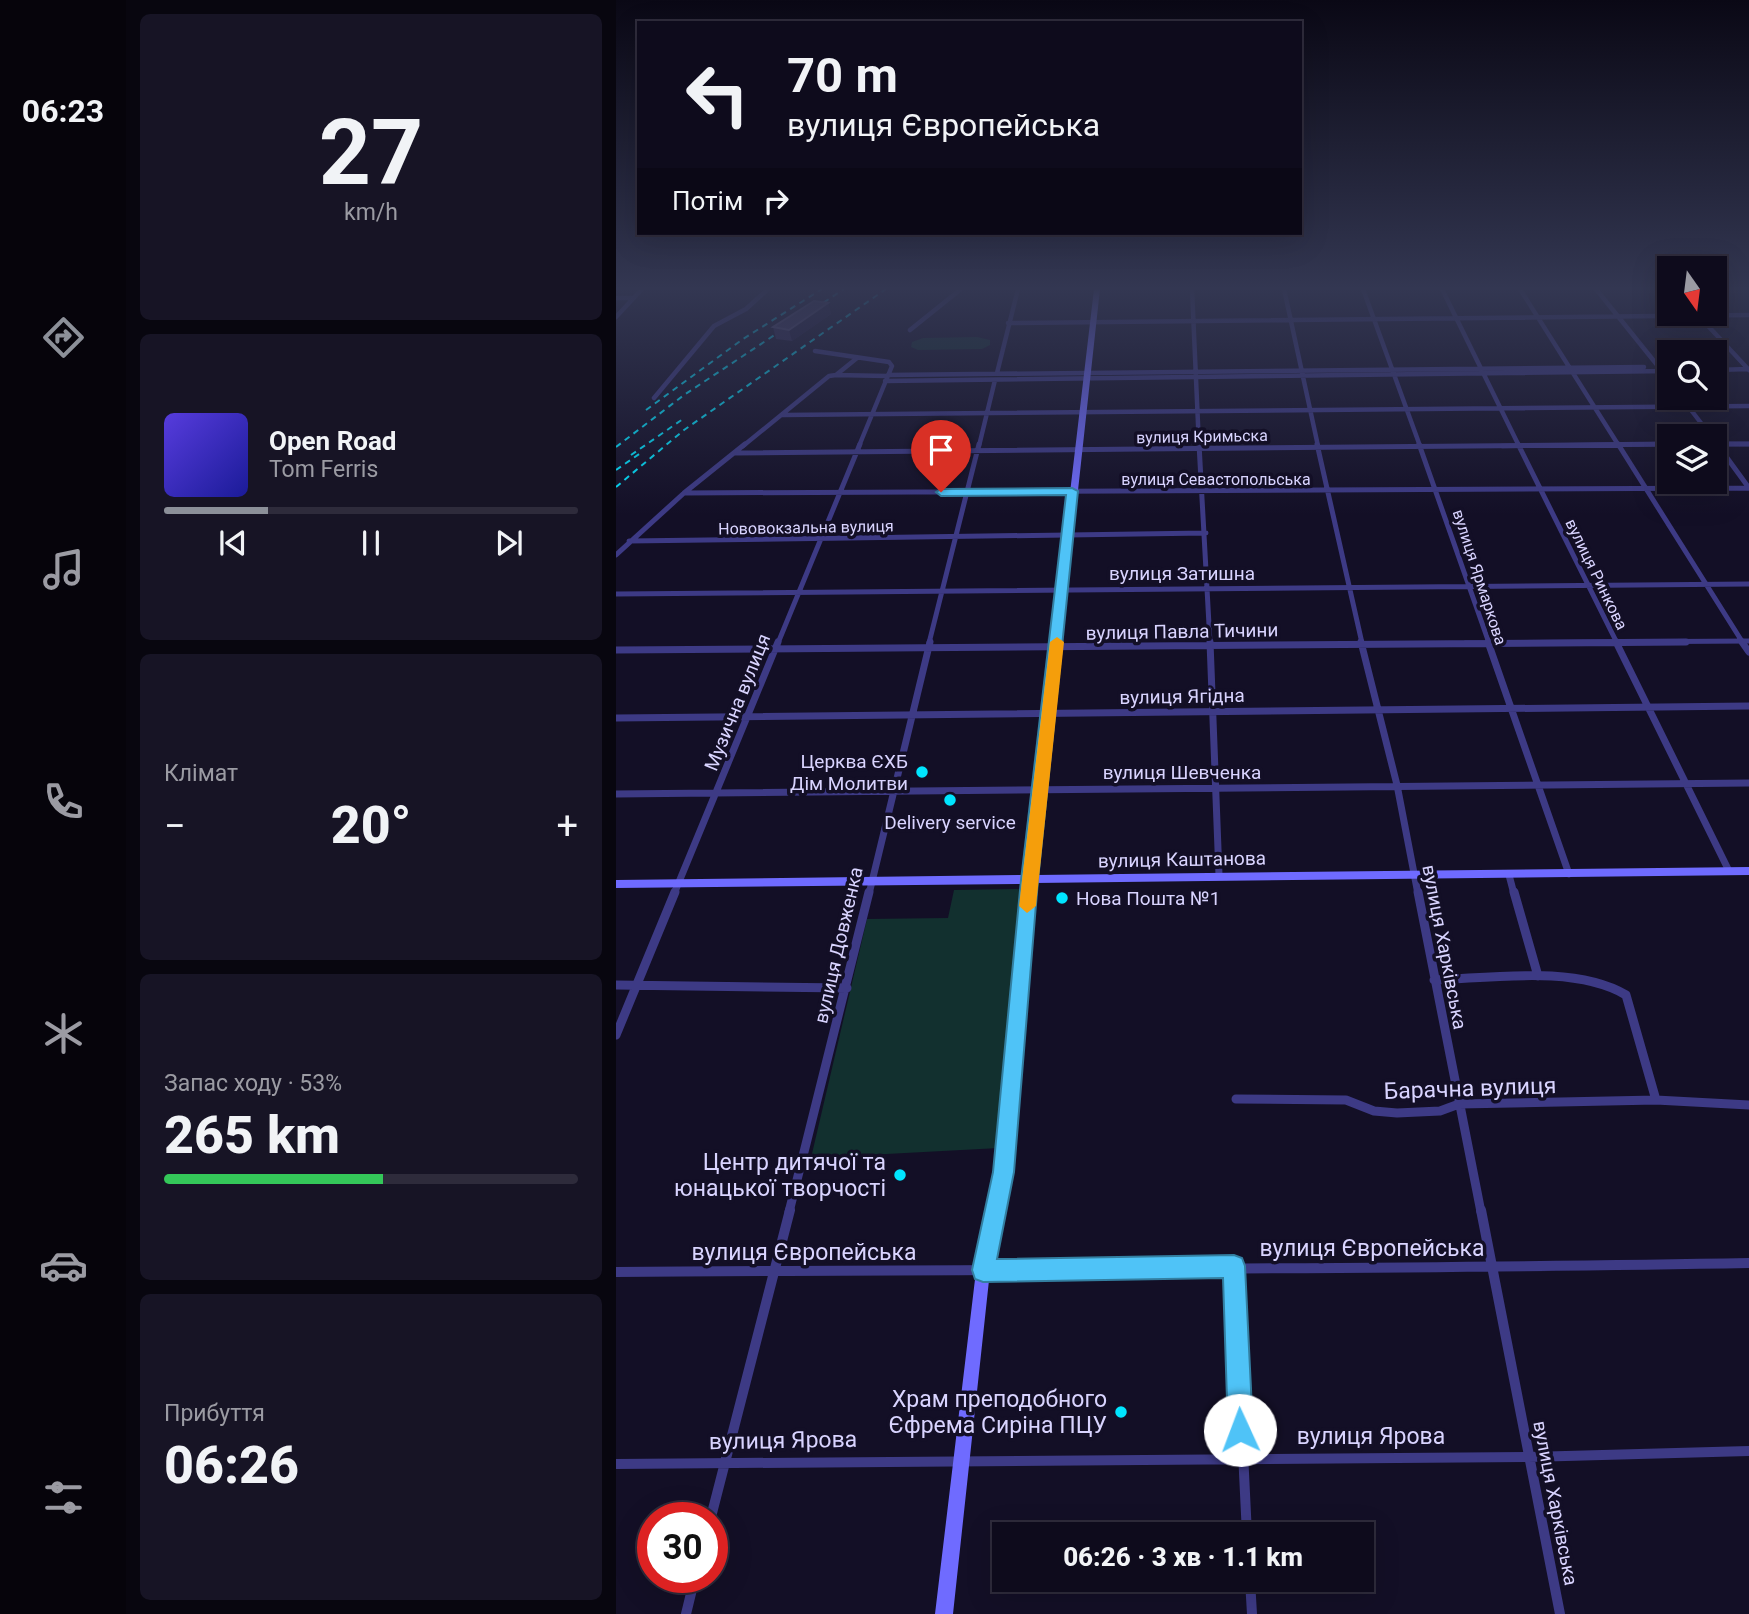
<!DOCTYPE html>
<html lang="uk">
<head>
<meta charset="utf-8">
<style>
  :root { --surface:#0e0b1c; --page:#171425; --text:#f1f3f6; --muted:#9b9ba3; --line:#2e2b3b; --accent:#8c9099 }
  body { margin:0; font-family:Roboto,sans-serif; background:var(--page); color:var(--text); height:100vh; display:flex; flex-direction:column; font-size:26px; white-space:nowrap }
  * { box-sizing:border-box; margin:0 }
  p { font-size:23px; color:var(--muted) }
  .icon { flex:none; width:38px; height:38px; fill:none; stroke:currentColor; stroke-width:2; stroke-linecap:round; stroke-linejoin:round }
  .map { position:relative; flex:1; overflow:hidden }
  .side { display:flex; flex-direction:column; gap:14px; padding:14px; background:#08060f; width:490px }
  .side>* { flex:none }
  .guide { position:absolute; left:21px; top:21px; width:665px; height:214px; border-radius:0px; box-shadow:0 7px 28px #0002,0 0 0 2px var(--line); background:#0e0b1c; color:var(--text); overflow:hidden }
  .needle { width:46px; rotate:166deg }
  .tools { position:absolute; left:1041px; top:256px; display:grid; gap:14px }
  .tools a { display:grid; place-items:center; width:70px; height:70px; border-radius:0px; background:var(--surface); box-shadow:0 7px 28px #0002,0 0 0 2px var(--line); font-size:35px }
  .speed { position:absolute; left:21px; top:1502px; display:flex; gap:14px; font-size:35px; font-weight:700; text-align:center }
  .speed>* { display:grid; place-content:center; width:91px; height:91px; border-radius:50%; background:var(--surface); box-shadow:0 7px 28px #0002,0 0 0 2px var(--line); line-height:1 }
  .speed .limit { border:10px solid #d22; background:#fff; color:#111 }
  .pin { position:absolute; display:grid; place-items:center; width:60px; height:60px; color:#fff; margin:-72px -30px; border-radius:50% 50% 50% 0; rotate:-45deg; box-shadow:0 0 7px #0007 }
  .pin .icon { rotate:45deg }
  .me { position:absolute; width:77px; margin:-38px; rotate:358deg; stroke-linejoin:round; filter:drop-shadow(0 0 5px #0008) }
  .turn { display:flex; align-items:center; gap:24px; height:147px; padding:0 35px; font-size:32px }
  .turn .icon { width:91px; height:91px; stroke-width:2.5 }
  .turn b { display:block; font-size:49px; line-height:60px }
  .then { display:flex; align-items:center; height:66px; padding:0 35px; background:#0003; gap:14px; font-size:26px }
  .big { font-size:52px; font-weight:800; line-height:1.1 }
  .side .card { flex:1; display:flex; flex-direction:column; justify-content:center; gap:10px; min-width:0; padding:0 24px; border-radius:10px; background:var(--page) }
  .side .dial { align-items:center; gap:0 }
  .dial b { font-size:91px; line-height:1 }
  .song { display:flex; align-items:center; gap:21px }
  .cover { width:84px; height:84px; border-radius:10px; background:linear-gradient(135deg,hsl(250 70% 55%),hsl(240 70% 35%)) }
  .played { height:7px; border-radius:4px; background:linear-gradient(90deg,var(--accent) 25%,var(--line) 25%) }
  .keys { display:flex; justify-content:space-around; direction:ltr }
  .heat { display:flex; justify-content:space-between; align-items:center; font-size:38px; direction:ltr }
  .charge { height:10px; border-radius:5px; background:linear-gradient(90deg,#34c759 53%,var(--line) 0) }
  .trip { position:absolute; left:376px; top:1522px; width:382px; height:70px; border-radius:0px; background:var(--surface); box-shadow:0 7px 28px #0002,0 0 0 2px var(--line); font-weight:800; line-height:70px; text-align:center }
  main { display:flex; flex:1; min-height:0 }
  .menu { display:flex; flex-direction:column; width:126px; justify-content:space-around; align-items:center; background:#06040b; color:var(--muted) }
  .menu .icon { width:49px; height:49px }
  .menu .current { color:var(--accent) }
  .menu b { font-size:32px; color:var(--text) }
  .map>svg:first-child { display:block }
</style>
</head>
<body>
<main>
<nav class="menu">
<b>06:23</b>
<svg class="icon current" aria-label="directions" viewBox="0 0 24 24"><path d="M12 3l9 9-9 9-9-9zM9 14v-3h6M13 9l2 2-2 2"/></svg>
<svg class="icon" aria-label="music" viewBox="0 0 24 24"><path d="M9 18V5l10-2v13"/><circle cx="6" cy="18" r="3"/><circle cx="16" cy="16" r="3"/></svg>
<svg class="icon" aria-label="phone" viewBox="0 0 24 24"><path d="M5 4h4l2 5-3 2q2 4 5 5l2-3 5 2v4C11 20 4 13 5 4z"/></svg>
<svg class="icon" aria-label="climate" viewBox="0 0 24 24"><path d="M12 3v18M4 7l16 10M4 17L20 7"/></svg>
<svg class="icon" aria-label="car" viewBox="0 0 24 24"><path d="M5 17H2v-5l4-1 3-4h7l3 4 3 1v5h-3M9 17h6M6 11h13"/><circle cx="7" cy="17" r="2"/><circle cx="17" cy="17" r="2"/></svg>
<svg class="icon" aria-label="filters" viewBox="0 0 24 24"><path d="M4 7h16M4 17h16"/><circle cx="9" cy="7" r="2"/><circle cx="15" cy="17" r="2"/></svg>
</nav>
<section class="side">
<div class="card dial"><b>27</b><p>km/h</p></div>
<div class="card">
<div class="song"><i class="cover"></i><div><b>Open Road</b><p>Tom Ferris</p></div></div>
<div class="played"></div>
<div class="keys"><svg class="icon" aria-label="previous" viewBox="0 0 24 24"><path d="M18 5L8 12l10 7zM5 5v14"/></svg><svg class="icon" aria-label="pause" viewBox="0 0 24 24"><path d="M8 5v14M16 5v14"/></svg><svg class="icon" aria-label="next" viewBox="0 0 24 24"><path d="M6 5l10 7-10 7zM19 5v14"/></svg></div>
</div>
<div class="card"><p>Клімат</p>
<div class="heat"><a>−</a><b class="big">20°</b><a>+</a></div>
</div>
<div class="card"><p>Запас ходу · 53%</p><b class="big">265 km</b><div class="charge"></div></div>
<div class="card"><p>Прибуття</p><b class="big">06:26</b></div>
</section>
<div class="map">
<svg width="1133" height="1614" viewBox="0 0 1133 1614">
  <rect width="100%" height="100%" fill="#130f26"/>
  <!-- green -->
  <path fill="#12302f" d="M361,337L374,340V345L366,349L302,350L295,347L296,342L307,338Z
    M410,889L383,1148L195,1158L251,919L332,918L338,890Z"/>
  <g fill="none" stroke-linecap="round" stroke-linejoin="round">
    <!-- street-far4 -->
    <path stroke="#3d3a85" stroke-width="4.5" d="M576,289L583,446
      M668,289L702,446
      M747,289L804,446
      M826,289L903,446
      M904,289L1003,446
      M980,289L1054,381
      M0,298H17
      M1081,314L1133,370
      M0,317L26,289
      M392,323L1133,315
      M294,330L345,289
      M199,351L273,362L276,366L243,446
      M1099,370L1133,369
      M381,373L402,289
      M220,375L271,376
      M272,375L1028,367
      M269,381L1054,371
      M1065,397L1095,436
      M38,398L98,326L130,309L152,289
      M167,415L1133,406
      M1099,441L1102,446
      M1099,444H1133
      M127,446L213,376L220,375L241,358
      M363,446L379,380
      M886,446L1054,444"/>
    <!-- street-far3 -->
    <path stroke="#3d3a85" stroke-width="5" d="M583,444L594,643
      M701,444L746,643
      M803,444L873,643
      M902,444L1001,643
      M1002,444L1127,643
      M1099,444H1133
      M1101,444L1133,488
      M118,453L1054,444
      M68,493L1133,488
      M13,541L590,533
      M0,555L68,493L129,444
      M0,594L1133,584
      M162,643L244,444
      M313,643L363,444
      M849,643L1133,641"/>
    <!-- street-far2 -->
    <path stroke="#3d3a85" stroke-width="7" d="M594,642L603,875
      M745,642L781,785L802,894
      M872,642L953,874
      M1000,642L1113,871
      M1126,642L1133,652
      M0,650L1070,642
      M0,718L1133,706
      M0,794L1133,783
      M893,875L898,894
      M58,894L162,642
      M253,894L314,642"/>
    <!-- street-far1 -->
    <path stroke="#3d3a85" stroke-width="9" d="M802,892L865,1212
      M898,892L922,976
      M818,980C876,978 959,965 1010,995L1040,1100
      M0,985L231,988
      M0,1035L59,892
      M620,1099L730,1100L758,1111L781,1113L824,1111L843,1104L1040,1100L1133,1105
      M173,1212L253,892"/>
    <!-- street -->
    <path stroke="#3d3a85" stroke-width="10" d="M865,1210L944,1614
      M618,1266L631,1535
      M0,1272C378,1269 755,1270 1133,1263
      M0,1464L913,1457L1133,1451
      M95,1517L174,1210
      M634,1580L636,1614
      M70,1614L79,1577"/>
    <!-- secondary -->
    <path fill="#6f6bff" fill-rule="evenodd" d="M478,289H484L420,875L1133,867V875L419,883L394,1172L374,1271L337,1614H319L360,1271L380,1172L408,884L0,888V880L409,875Z"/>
    <!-- rail -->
    <path stroke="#00e5ff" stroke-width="2" stroke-dasharray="6 5" stroke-linecap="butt" d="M30,410L127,339L206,289
      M0,447L68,395L228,289
      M15,455L67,419
      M0,470L26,452
      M0,487L68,430L270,289"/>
  </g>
  <!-- wall -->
  <path fill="#312854" d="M212,303L215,314L176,341L160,339L157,327Z"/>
  <!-- shaded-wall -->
  <path fill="#1d163a" d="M212,303L215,314L176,341L173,330Z"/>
  <!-- building -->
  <path fill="#433a66" stroke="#5a527e" stroke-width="2" d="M198,301L212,303L173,330L157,327Z"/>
  <!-- sky -->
  <linearGradient id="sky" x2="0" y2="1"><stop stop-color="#0a0815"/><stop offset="0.56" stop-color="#333752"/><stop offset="1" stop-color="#333752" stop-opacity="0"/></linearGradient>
  <rect width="1133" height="515" fill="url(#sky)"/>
  <!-- route -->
  <path fill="#4fc3f7" stroke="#337fa1" stroke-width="2" d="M456,488L462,491L422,880L398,1172L381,1259L618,1255L626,1258L629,1266L637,1430L633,1439L624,1443L615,1439L612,1430L607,1278L367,1282L359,1279L356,1270L377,1172L405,880L450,495L325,496L320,492L325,489Z"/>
  <!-- slow -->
  <path fill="#f59e0b" d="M441,637L448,642L420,906L411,913L403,906L434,642Z"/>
  <!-- markers -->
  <g fill="#00e5ff" stroke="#130f26" stroke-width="2.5">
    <circle cx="306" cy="772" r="7"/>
    <circle cx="334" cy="800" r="7"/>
    <circle cx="446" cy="898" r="7"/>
    <circle cx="284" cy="1175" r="7"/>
    <circle cx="505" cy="1412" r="7"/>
  </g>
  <g text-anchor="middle" stroke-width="7" stroke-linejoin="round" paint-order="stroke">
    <!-- far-street labels -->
    <g font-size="16" fill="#d9d4ff" stroke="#130f26">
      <text transform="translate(586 436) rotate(-1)" y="6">вулиця Кримьска</text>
      <text x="600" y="485">вулиця Севастопольська</text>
      <text transform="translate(190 527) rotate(-1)" y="6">Нововокзальна вулиця</text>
      <text transform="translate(981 574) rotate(64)" y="6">вулиця Ринкова</text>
      <text transform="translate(864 577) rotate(72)" y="6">вулиця Ярмаркова</text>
    </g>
    <!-- street labels -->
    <g font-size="19" fill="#d9d4ff" stroke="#130f26">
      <text x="566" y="580">вулиця Затишна</text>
      <text transform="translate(566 631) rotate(-1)" y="7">вулиця Павла Тичини</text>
      <text transform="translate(566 696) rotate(-1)" y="7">вулиця Ягідна</text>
      <text transform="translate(121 702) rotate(-68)" y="7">Музична вулиця</text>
      <text x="566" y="779">вулиця Шевченка</text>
      <text transform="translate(566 859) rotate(-1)" y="7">вулиця Каштанова</text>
      <text transform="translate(222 945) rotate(-77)" y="7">вулиця Довженка</text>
      <text transform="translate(829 947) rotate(79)" y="7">вулиця Харківська</text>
      <text transform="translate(940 1503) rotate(79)" y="7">вулиця Харківська</text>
    </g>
    <!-- poi labels -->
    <g font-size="19" fill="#d9d4ff" stroke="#130f26" text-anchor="end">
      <text x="292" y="768">Церква ЄХБ<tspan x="292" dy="22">Дім Молитви</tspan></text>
      <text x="334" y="829" text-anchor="middle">Delivery service</text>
      <text x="460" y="905" text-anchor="start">Нова Пошта №1</text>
    </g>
    <!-- near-street labels -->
    <g font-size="23" fill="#d9d4ff" stroke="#130f26">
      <text transform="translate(854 1088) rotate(-2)" y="8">Барачна вулиця</text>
      <text x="756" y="1256">вулиця Європейська</text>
      <text x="188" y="1260">вулиця Європейська</text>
      <text x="755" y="1444">вулиця Ярова</text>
      <text transform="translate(167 1440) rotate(-1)" y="8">вулиця Ярова</text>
    </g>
    <!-- near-poi labels -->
    <g font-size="23" fill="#d9d4ff" stroke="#130f26" text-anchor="end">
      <text x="270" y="1170">Центр дитячої та<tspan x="270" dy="26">юнацької творчості</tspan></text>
      <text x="491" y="1407">Храм преподобного<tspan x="491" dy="26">Єфрема Сиріна ПЦУ</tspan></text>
    </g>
  </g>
</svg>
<div class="tools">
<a><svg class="needle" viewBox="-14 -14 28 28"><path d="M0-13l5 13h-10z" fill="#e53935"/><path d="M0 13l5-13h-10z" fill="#9b9ba3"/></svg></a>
<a><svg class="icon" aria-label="search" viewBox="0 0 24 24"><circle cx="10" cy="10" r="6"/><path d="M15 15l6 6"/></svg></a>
<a><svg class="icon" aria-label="layers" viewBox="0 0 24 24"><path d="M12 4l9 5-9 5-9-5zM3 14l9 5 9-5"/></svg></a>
</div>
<div class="speed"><div class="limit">30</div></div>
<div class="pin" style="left:325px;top:492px;background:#d93025"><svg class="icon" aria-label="arrive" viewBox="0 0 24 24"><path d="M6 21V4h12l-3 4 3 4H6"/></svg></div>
<svg class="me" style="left:624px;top:1430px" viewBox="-20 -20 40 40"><circle r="19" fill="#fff"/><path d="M0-13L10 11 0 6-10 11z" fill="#4fc3f7"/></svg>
<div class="trip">06:26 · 3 хв · 1.1 km</div>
<div class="guide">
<div class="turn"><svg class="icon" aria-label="left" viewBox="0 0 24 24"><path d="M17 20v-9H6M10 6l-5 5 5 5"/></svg><div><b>70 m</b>вулиця Європейська</div></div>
<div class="then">Потім<svg class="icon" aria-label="right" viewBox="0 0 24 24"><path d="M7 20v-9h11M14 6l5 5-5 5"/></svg></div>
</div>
</div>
</main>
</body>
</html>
